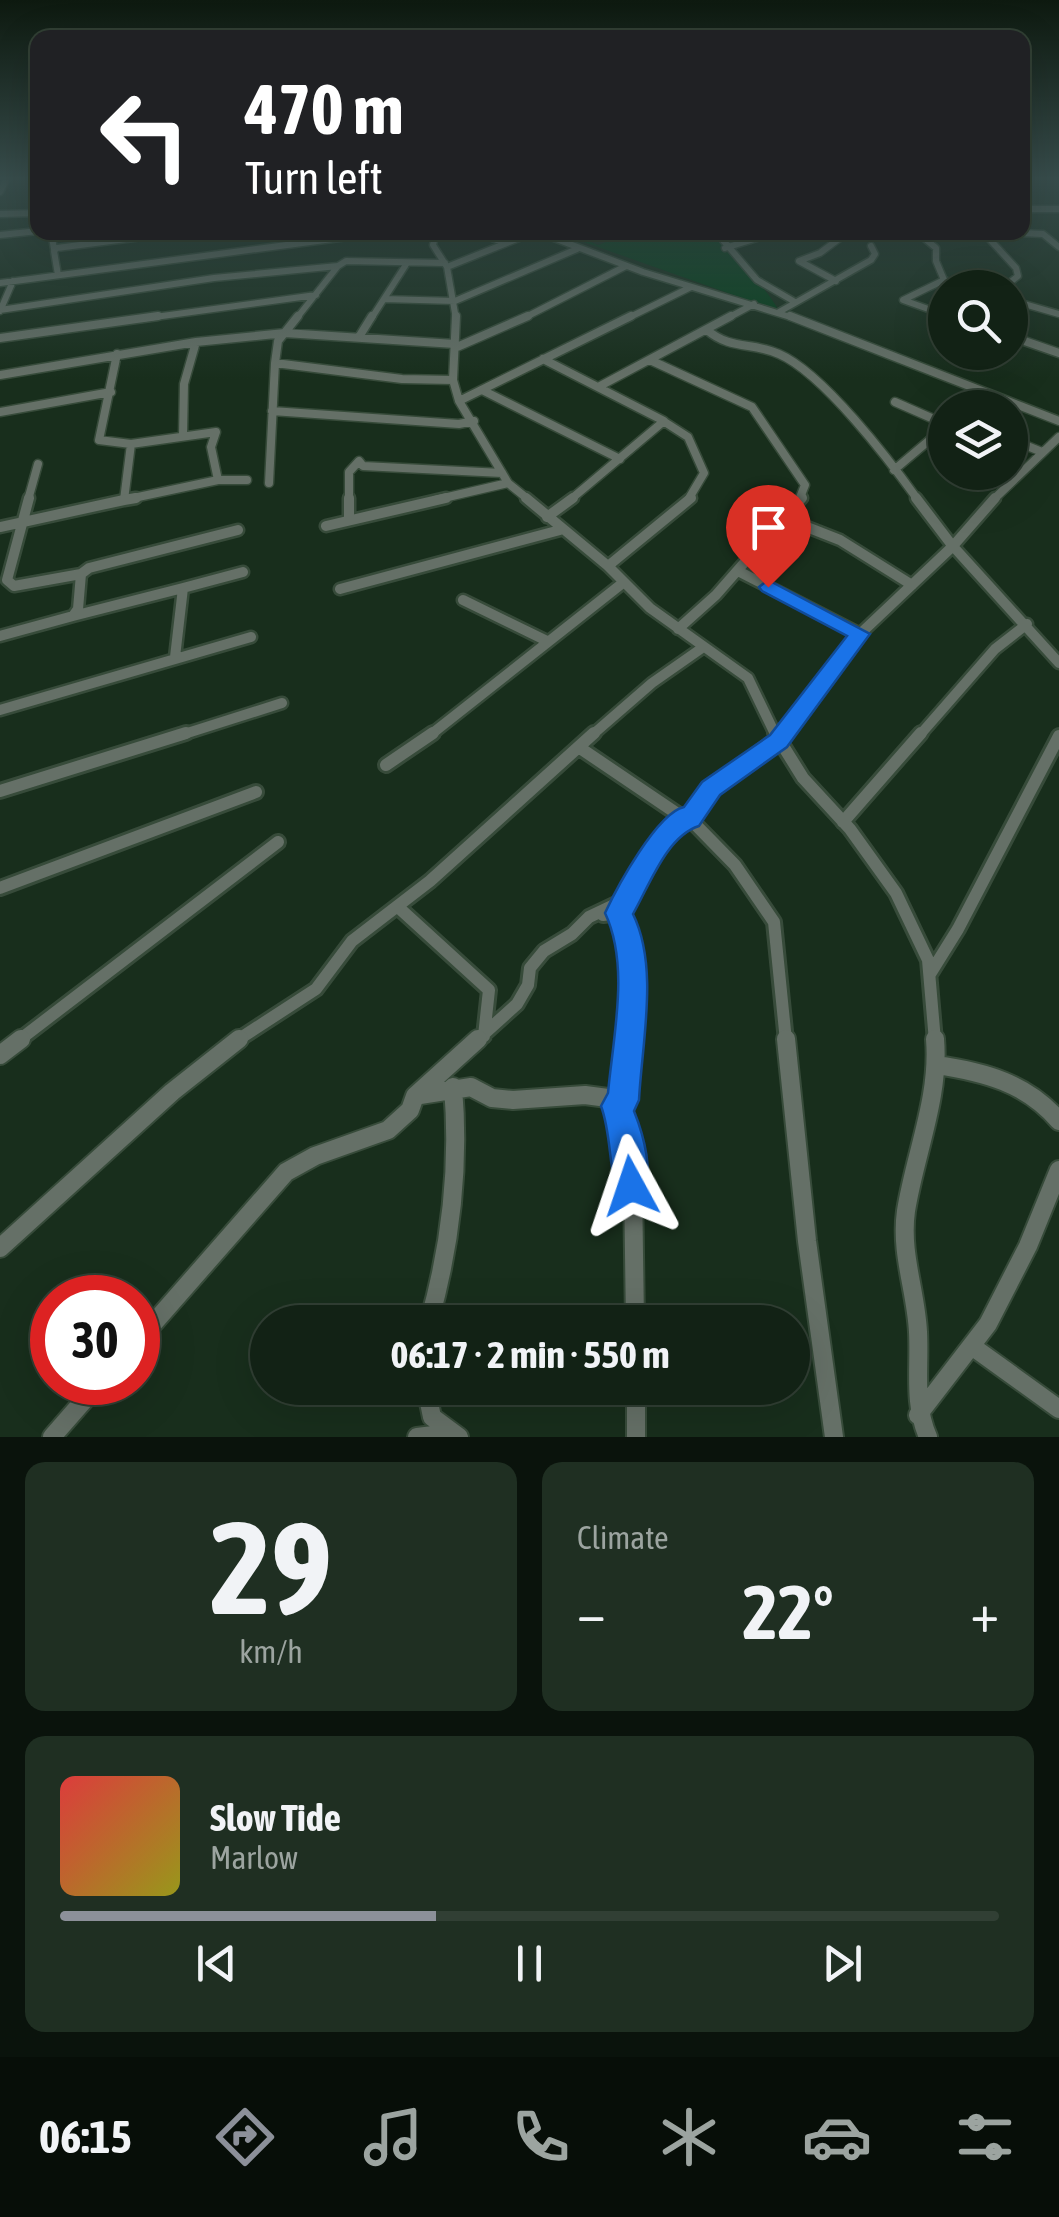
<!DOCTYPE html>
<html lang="en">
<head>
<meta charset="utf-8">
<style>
  :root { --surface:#122215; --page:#1f2f22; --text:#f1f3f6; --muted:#9ca4a0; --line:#313f34; --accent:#8c9099 }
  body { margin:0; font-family:"Asap Condensed",sans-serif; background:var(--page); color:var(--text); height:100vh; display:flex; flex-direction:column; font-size:38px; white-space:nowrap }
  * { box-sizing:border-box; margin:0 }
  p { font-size:32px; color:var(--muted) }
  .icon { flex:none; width:55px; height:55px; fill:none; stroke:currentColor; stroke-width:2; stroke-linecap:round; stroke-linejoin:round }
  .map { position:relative; height:1437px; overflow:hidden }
  .drawer { display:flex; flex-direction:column; gap:25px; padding:25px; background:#0a130c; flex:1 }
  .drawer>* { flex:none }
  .top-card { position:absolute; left:30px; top:30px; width:1000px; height:210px; border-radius:20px; box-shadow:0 10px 40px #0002,0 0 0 2px var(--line); background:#202124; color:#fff; overflow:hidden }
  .buttons { position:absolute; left:928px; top:270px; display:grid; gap:20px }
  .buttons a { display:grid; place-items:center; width:100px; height:100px; border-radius:50%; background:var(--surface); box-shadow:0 10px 40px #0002,0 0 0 2px var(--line); font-size:50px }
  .speed { position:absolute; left:30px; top:1275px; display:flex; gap:20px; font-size:50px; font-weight:700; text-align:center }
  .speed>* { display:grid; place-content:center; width:130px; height:130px; border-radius:50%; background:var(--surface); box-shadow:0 10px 40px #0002,0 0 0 2px var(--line); line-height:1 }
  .speed .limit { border:15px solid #d22; background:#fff; color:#111 }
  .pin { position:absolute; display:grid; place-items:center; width:85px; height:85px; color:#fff; margin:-102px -42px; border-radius:50% 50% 50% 0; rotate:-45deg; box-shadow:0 0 10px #0007 }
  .pin .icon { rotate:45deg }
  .me { position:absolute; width:110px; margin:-55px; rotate:355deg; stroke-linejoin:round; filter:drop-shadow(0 0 8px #0008) }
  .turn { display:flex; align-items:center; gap:35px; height:210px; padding:0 50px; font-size:45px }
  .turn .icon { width:130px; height:130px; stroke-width:2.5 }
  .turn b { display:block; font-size:70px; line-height:85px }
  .big { font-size:75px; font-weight:700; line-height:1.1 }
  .drawer .widget { flex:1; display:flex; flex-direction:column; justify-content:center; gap:15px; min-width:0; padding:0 35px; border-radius:20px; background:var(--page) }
  .drawer .dial { align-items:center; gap:0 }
  .dial b { font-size:130px; line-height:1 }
  .song { display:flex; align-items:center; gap:30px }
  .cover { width:120px; height:120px; border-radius:15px; background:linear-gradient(135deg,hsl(0 70% 55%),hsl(60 70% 35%)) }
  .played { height:10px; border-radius:5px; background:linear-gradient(90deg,var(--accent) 40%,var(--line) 40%) }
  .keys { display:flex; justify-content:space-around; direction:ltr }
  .heat { display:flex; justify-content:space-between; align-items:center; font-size:55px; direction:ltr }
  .drawer .tiles { flex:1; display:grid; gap:25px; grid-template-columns:1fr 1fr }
  .widget:last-child { grid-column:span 2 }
  .trip { position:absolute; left:250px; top:1305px; width:560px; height:100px; border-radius:50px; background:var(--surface); box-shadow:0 10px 40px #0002,0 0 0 2px var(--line); font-weight:700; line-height:100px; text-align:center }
  .tabs { display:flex; height:160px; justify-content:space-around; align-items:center; background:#070e08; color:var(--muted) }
  .tabs .icon { width:70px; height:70px }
  .tabs .current { color:var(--accent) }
  .tabs b { font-size:45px; color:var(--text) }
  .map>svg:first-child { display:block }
</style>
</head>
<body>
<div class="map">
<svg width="1059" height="1437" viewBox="0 0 1059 1437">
  <rect width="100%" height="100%" fill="#182e1c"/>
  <!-- green -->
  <path fill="#033e18" d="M631,233H713C733,260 763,281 779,311L578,240L579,237L598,245Z"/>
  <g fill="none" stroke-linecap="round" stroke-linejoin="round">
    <defs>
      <path id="minor-far4" d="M0,192L7,178
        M1022,209H1059
        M0,214L38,213
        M51,232L54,249
        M436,232L433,245L447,267L456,319
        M478,232L504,243
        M538,232L643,272L797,319
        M716,232L757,280L795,302
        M917,232L936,248V261L944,280
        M983,232L1016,268L1018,276L1003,288
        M998,232L1043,234L1059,247
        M0,235L38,231
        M725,248L776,232
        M447,267L534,232
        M58,275L54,251L57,248L180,232
        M836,281L799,261L820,253L848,232
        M0,283L385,232
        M384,299L455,301L577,249
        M1010,300L1059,314
        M0,310L214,278L338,266L346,261L445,263
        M0,311L13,281
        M779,312L871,260L875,254L871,246
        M945,315L903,300L944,280L970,288
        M140,319L316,295
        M296,319L338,266
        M371,319L407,263
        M522,319L626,266
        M626,319L691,287
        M726,319L754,304"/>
      <path id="minor-far3" d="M298,316L278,341L275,363L402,379L453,380
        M456,316L453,380L459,401L508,483L529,500
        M790,316L1059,421
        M707,330C730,350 753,342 779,354C823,373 890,461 918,500
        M1010,336L1059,353
        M359,337L372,316
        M0,338L158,316
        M457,347L528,316
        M117,354L99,440L131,444
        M543,359L664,421L570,500
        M650,360L752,407L805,485L799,500
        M0,375L196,342L285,333L455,344
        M600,386L731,316
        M484,391L620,459
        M459,401L631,316
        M895,402L945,424
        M970,408L988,394
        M272,411L459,424L474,421
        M0,412L111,392
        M660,419L688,437L704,473L688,500
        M183,435L184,384L196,342
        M1010,439L1042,452
        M894,470L945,427
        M218,480H247
        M269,483L275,363
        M28,500L38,464
        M124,500L131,444L216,432L211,447L218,480L124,500
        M349,500V472L359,461L363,466L502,473
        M435,500L508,483
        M993,500L1059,437"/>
      <path id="minor-far2" d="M29,498L7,580L14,586L81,574L89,568L238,530
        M349,498V520
        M526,498L608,566L650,608L748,678L776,736
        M916,498L951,544L1059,663
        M124,500L136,498
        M547,517L573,498
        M781,521L802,498
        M326,526L446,498
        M0,527L124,500
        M608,566L691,498
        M738,571L860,634
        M340,589L560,530
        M463,600L547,641
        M73,616L183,588
        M678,629L716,595L778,524L789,520L840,540L912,585
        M0,636L73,616L78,609L81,574
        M175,657L183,588L243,572
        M0,710L251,637
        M178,736L282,703
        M429,736L624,582
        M591,736L652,683L702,648
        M783,736L860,634L953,546L995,498
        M919,736L995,649L1027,624"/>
      <path id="minor-far1" d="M775,733L803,778L850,829L896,893L928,960L935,1041
        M580,748L682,817
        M386,765L433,733
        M0,791L186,733
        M690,819L735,865L774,922L786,1041
        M843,822L921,733
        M0,888L256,792
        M398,907L489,990L484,1036
        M603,915L619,913C634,956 632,997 627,1041
        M930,974L958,929L1059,736
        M18,1041L278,842
        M236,1041L316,989L352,941L430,881L594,733
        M476,1041L517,1004L528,985L530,968L544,951L572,934L589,917L627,899L666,834L682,817L690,819L711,789L785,733"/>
      <path id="minor" d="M786,1039L807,1241L834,1437
        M0,1055L21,1039
        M937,1065C984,1072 1027,1083 1059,1121
        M420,1095L471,1087L492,1098L513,1100L585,1095L623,1100L616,1106L633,1185L635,1322
        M623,1100L627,1039
        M0,1248L172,1092L239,1039
        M429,1322C451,1244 460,1168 453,1087
        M138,1341L286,1172L315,1156L388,1130L410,1110L415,1096L478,1039
        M973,1347L1059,1409
        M426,1388L432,1417L459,1437
        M636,1388V1437
        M918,1415L988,1324L1028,1246L1059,1170
        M52,1437L100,1382
        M417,1437L450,1433
        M928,1437C913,1403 920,1369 918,1332C916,1291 900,1253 906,1211C915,1154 940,1097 935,1039"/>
    </defs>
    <!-- minor-far4 casing -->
    <use href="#minor-far4" stroke="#374b3a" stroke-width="9"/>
    <!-- minor-far3 casing -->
    <use href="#minor-far3" stroke="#374b3a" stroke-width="11"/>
    <!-- minor-far2 casing -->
    <use href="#minor-far2" stroke="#374b3a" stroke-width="15"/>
    <!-- minor-far1 casing -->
    <use href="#minor-far1" stroke="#374b3a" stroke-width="18"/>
    <!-- minor casing -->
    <use href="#minor" stroke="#374b3a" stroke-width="22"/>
    <!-- minor-far4 -->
    <use href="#minor-far4" stroke="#657067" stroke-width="6"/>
    <!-- minor-far3 -->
    <use href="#minor-far3" stroke="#657067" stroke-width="8"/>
    <!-- minor-far2 -->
    <use href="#minor-far2" stroke="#657067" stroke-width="10"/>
    <!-- minor-far1 -->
    <use href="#minor-far1" stroke="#657067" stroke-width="12"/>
    <!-- minor -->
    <use href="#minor" stroke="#657067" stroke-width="18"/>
  </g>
  <!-- sky -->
  <linearGradient id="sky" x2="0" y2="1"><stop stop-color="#0d190f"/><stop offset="0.47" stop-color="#374c4b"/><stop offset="1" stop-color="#374c4b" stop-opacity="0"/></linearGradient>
  <rect width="1059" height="379" fill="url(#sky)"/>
  <!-- route -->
  <path fill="#1a73e8" stroke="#114b97" stroke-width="2.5" d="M768,580L870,634L787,747L720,795L699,826C667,836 650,884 633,914C659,967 642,1042 639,1100L634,1111C644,1136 654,1173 643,1198L631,1203L619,1198C608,1169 612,1136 601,1106L608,1093C613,1036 630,966 605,913C617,887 657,813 684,807L702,782L770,735L847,636L762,591L759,587Z"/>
</svg>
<div class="buttons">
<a><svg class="icon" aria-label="search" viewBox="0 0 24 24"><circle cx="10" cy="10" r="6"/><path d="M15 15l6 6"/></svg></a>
<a><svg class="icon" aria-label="layers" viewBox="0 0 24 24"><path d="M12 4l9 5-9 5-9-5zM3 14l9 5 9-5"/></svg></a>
</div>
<div class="speed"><div class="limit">30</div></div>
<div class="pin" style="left:768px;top:587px;background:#d93025"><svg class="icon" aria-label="arrive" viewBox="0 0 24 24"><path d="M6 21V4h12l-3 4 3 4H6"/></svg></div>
<svg class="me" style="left:631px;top:1186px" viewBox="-20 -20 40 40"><path d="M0-17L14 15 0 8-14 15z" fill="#1a73e8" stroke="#fff" stroke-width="4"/></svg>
<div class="trip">06:17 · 2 min · 550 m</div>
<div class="top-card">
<div class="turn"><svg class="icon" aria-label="left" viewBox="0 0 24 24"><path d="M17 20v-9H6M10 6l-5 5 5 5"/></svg><div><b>470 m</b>Turn left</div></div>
</div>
</div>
<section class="drawer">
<div class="tiles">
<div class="widget dial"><b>29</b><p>km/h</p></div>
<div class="widget"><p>Climate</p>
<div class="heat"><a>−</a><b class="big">22°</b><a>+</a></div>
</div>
<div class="widget">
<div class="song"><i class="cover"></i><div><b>Slow Tide</b><p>Marlow</p></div></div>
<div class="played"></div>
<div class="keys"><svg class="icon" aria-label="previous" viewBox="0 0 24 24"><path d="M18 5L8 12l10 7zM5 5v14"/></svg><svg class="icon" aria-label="pause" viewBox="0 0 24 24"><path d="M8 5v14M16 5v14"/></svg><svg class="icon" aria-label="next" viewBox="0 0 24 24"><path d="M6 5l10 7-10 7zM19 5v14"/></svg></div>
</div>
</div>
</section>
<nav class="tabs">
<b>06:15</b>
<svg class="icon current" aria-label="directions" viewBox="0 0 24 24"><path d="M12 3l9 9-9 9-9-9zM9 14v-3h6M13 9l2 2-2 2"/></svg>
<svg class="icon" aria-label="music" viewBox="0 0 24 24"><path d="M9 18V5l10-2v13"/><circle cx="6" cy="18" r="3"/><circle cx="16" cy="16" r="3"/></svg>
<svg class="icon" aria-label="phone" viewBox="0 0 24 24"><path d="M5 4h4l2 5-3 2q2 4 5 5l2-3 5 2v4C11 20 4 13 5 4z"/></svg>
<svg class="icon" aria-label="climate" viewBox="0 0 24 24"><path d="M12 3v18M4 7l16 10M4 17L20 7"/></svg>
<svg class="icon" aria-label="car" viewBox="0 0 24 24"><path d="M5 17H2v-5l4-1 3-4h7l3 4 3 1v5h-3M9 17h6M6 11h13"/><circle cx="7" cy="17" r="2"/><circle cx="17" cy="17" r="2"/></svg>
<svg class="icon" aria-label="filters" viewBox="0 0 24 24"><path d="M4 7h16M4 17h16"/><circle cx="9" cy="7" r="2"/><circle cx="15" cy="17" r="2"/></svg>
</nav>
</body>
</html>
